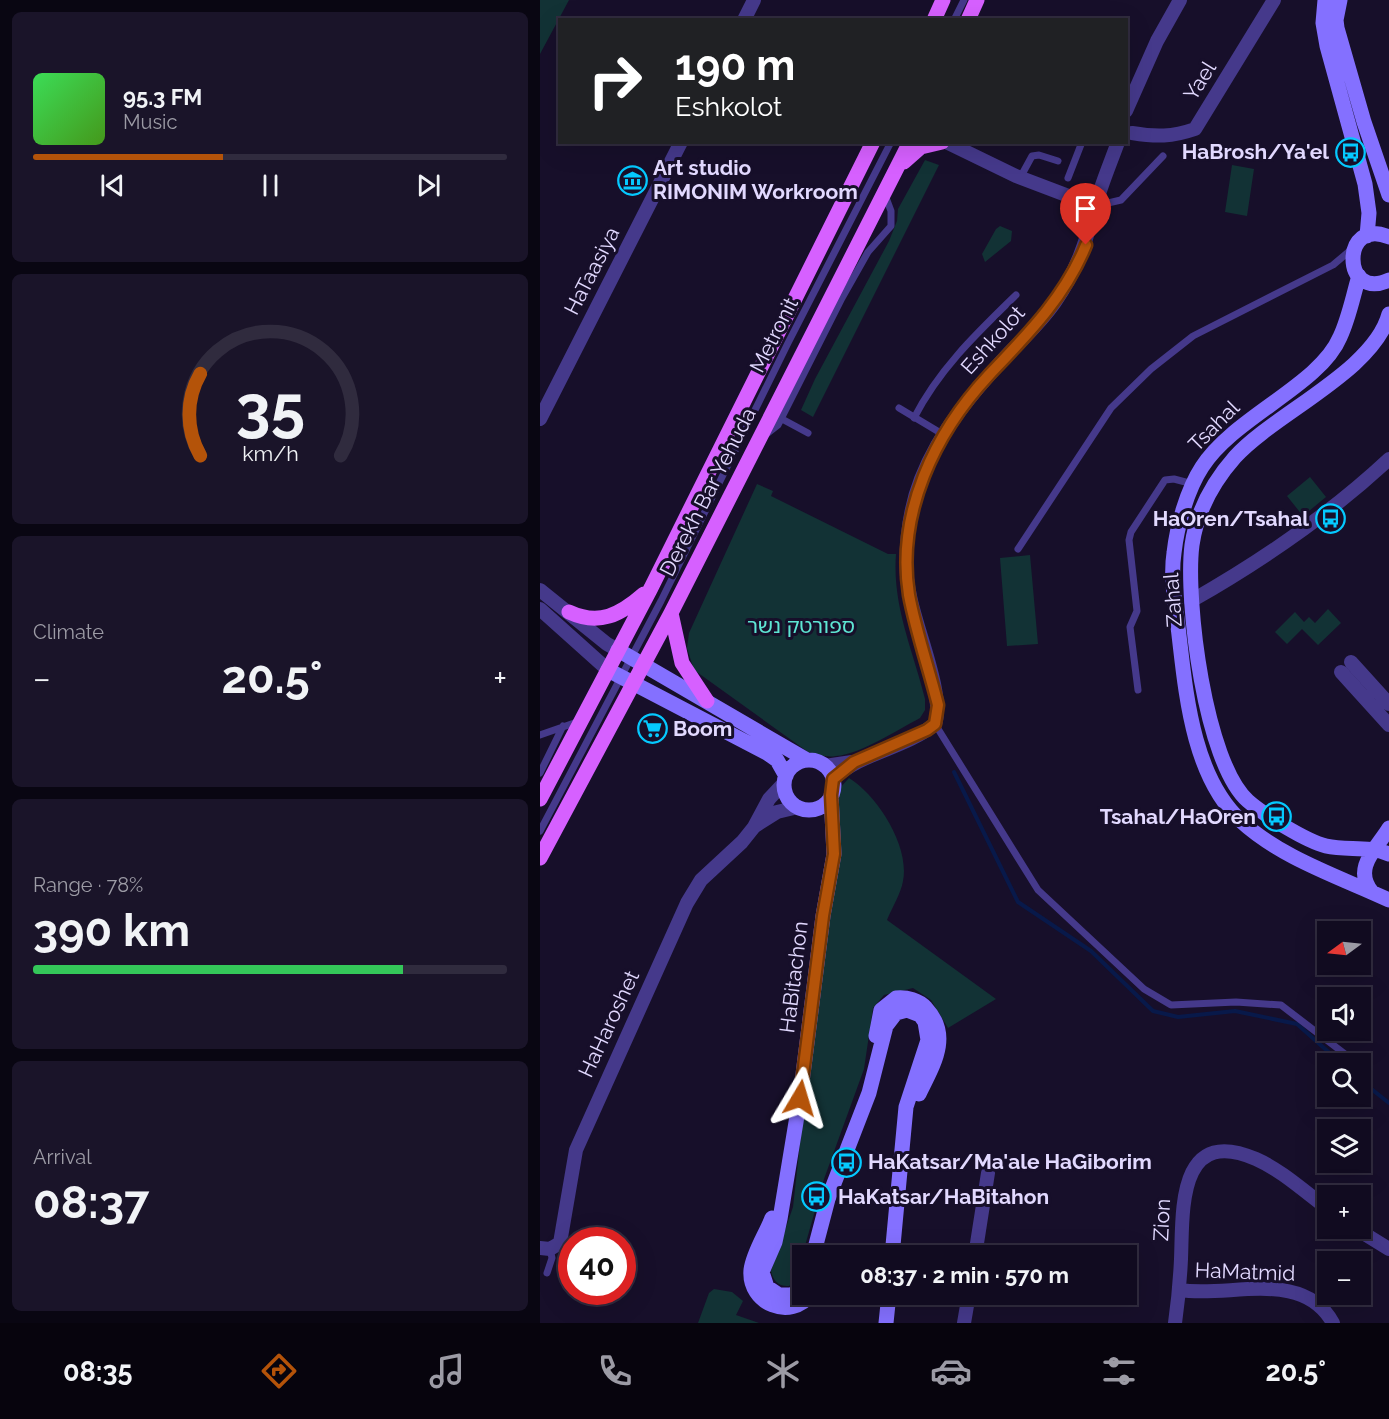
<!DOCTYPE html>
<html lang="en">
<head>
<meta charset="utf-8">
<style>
  :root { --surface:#110b20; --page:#1a1429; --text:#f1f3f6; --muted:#9c9ba5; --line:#302b3e; --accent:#b45309 }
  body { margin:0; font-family:Raleway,"Noto Sans Hebrew",sans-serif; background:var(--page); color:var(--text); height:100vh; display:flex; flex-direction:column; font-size:22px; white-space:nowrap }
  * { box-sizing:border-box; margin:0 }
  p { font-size:20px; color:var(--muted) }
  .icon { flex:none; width:33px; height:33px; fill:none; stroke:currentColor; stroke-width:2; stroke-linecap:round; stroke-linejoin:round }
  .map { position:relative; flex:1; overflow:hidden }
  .side { display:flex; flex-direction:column; gap:12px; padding:12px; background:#090612; width:540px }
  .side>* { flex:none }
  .guide { position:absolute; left:18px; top:18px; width:570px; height:126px; border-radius:0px; box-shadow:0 6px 24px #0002,0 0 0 2px var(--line); background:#202124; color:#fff; overflow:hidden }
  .needle { width:39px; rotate:255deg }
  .buttons { position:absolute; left:777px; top:921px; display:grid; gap:12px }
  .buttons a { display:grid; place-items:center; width:54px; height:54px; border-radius:0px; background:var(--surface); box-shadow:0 6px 24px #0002,0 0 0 2px var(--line); font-size:30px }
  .speed { position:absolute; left:18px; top:1227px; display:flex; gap:12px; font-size:30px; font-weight:700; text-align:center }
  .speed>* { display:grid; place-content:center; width:78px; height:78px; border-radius:50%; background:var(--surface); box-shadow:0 6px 24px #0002,0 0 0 2px var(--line); line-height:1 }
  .speed .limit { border:9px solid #d22; background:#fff; color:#111 }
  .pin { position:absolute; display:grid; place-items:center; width:51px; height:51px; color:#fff; margin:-62px -26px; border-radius:50% 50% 50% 0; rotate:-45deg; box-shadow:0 0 6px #0007 }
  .pin .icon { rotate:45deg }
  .me { position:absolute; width:66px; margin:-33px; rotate:7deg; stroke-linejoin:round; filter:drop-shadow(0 0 4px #0008) }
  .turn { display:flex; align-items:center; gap:21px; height:126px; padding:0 18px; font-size:27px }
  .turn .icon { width:78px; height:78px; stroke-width:2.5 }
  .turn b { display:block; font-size:42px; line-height:51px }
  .big { font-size:45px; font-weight:700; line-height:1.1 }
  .side .tile { flex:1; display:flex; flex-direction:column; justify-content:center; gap:9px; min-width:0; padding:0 21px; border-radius:9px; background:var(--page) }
  .side .dial { align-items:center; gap:0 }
  .dial svg { height:156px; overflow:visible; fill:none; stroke:var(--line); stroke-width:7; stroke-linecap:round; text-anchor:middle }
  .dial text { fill:var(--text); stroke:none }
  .song { display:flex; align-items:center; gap:18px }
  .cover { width:72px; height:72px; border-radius:9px; background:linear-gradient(135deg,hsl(130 70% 55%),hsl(100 70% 35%)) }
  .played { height:6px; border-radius:3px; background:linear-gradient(90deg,var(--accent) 40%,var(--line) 40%) }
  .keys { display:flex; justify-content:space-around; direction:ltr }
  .heat { display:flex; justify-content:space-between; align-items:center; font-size:33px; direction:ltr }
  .charge { height:9px; border-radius:4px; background:linear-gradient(90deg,#34c759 78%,var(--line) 0) }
  .trip { position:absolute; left:252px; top:1245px; width:345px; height:60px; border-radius:0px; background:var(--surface); box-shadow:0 6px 24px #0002,0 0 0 2px var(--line); font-weight:700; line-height:60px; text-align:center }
  .dock { display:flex; height:96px; justify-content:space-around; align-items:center; background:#07040d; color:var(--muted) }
  .dock .icon { width:42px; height:42px }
  .dock .current { color:var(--accent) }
  .dock b { font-size:27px; color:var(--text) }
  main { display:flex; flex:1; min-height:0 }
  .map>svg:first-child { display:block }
</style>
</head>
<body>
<main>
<section class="side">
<div class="tile">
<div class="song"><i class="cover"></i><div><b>95.3 FM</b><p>Music</p></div></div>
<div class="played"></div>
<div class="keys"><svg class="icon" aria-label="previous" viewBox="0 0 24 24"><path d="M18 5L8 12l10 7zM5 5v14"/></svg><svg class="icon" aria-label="pause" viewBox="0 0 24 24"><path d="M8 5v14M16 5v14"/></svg><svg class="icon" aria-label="next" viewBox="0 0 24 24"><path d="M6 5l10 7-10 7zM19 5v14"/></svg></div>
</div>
<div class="tile dial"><svg viewBox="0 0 100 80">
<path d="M14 69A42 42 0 1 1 86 69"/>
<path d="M14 69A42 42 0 0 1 14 27" stroke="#b45309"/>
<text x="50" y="56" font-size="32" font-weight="700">35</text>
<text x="50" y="72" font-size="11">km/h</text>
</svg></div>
<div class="tile"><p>Climate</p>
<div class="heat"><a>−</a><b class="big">20.5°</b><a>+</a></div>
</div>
<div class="tile"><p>Range · 78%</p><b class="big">390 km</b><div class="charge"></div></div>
<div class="tile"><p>Arrival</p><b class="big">08:37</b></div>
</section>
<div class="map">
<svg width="849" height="1323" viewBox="0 0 849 1323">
  <rect width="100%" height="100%" fill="#170f2a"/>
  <!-- green -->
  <path fill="#123235" d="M0,0H29L0,54Z
    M385,160L399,165L273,417L261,410L275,379L349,241L357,221L358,209Z
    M692,165L714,169L707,216L685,212Z
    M460,226L472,231L471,241L445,262L442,254L456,229Z
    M770,477L786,497L763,516L747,496Z
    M217,484L233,491L231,496L348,554H356C352,606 373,650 385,699V710L380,718C357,730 321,754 296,756C286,758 277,754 268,752L154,670L147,648L149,633Z
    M490,555L498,644L467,646L460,558Z
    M788,609L801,623L778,645L762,629L747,644L735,632L755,612L764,622L769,617L775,623Z
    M309,778C337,795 370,846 363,881C361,893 352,908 347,920L456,999L408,1028L391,1000L373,988L344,995L333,1008L324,1069L284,1179L255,1281L249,1286C239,1287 233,1281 231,1271L253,1207L298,798L299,789Z
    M174,1289L192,1292L203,1301L196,1315L219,1323H158L169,1293Z"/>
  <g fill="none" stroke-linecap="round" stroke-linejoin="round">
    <!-- stream -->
    <path stroke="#08194a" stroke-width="4" d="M414,772L478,902L551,951L613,1011L638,1017L695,1011L757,1024L802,1064
      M820,1080L849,1103"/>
    <!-- lane -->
    <path stroke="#45398b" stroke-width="7" d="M414,20L424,0
      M480,178L492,156L499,155L518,161
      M528,178L542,142
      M555,206L581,200L623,156
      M359,408L404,435
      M374,418C399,369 437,333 476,295
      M242,419L268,433
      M224,436L238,425L302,298L328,252L351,226V211L345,195
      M478,549L571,408L611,369L653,336L793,265L812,249
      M598,690L590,627L597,611L589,540L591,532L625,480L634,479L653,484
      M395,724L498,890L604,989L631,1005L696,1002L741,1005L818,1064
      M0,735L40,721
      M0,773L23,726
      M0,831L121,601L248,343L351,142
      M820,1065L829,1072
      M7,1273L12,1258L10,1249"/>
    <!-- street -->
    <path stroke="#45398b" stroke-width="14" d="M204,20L214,0
      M586,111L617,41L640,0
      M592,133C616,137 632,137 655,129L734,0
      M406,142L476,176L555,206
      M0,419L141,142
      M0,590L67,644L78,650
      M651,601C723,560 788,516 849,459
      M0,609L68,670
      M811,662L849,704
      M801,672L849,725
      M285,766L312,762
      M293,779C322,752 364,749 395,724C405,695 376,629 370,596C362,562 368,512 381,479C400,430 434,391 469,353C485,337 502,321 515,302C536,272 546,243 555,207C561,185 570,164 578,142
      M215,826L237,812L258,807
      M815,1228L849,1249
      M0,1248L10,1249L20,1243L36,1150L147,903L161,880L202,842L214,827L229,799L244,783
      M435,1256L448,1173
      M640,1290C689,1298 763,1268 793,1323
      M424,1323L429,1294
      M635,1323C638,1302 640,1281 641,1259C643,1211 637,1125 716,1159C741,1170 765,1192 788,1209"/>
    <!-- secondary -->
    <path stroke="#8470ff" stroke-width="15" d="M785,0L783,23L787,46L825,184L829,213L827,236
      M800,0L796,20L797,28L824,122L849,195
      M849,237C801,216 801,302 849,280
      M819,276C813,296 809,318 800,337C780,385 694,417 662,467C647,490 637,526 634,553C630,579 636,608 639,635C646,695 653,777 701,821C741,858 800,877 849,900
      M849,314C834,371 735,413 695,457C673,482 657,510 652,545C645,600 665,763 708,801C724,815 766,841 786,846C807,851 828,845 849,854
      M78,650L267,760
      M68,670L227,753L237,760L246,776
      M244 785a25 25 0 1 1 50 0a25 25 0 1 1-50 0Z
      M832,892C812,868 837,848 849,828
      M336,1036L341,1010L356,998C367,997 379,1000 386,1008C412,1036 393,1065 379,1094
      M232,1218C226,1234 213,1253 211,1270C208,1304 251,1321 271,1294
      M273,1256L288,1199L329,1093L346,1026L356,1013L367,1010L380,1015L385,1022L388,1040L366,1107L352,1256
      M262,1284L253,1295H239L227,1287L222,1272L235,1242L240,1219L260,1098L283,916L294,854L291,795
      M346,1323L349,1294"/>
    <!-- primary -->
    <path stroke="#d660ff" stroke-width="15" d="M394,20L403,0
      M428,20L437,0
      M364,162L381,147L402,142
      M29,612C59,626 80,615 104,594
      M131,613L142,663L167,701
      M0,799L111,588L333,142
      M0,858L131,613L370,142"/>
  </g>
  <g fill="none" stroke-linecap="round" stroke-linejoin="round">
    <defs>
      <path id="route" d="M260,1098L283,916L294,854L291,795L293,779L314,762L387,730L395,724L398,705C389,669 376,632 369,595C356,513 395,433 449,375C487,335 525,297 546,245"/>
    </defs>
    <!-- route casing -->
    <use href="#route" stroke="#753606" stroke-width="15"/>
    <!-- route -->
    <use href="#route" stroke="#b45309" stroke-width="10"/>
  </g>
  <!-- icons -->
  <defs>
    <symbol id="bus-ring" viewBox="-11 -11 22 22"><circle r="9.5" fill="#170f2a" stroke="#05c9ff" stroke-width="1.5"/><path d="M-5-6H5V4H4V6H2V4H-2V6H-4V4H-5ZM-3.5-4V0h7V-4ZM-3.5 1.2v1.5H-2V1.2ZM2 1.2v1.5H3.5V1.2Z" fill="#05c9ff"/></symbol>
    <symbol id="museum-ring" viewBox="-11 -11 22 22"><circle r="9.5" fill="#170f2a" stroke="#05c9ff" stroke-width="1.5"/><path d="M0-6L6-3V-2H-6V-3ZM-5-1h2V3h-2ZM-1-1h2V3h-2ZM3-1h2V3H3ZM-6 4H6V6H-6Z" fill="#05c9ff"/></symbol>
    <symbol id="supermarket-ring" viewBox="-11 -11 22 22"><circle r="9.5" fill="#170f2a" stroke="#05c9ff" stroke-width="1.5"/><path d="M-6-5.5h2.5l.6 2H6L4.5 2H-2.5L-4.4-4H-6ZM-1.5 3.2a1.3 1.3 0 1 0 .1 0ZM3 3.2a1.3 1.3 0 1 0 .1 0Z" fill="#05c9ff"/></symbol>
  </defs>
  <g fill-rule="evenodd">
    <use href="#bus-ring" x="794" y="136" width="33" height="33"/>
    <use href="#museum-ring" x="76" y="164" width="33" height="33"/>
    <use href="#bus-ring" x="774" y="502" width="33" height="33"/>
    <use href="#supermarket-ring" x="96" y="712" width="33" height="33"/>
    <use href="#bus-ring" x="720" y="800" width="33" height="33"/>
    <use href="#bus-ring" x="290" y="1146" width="33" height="33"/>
    <use href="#bus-ring" x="260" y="1180" width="33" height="33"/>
  </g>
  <g text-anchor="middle" stroke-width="6" stroke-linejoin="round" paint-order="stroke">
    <!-- street labels -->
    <g font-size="21" fill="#e2d9ff" stroke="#170f2a">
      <text transform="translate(660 81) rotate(-58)" y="7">Yael</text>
      <text transform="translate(52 271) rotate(-63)" y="7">HaTaasiya</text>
      <text transform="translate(234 335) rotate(-63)" y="7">Metronit</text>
      <text transform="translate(453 340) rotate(-48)" y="7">Eshkolot</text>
      <text transform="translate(674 426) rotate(-45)" y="7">Tsahal</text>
      <text transform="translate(168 492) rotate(-63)" y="7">Derekh Bar Yehuda</text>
      <text transform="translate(633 600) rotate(-94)" y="7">Zahal</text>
      <text transform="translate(254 977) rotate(-83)" y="7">HaBitachon</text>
      <text transform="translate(69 1024) rotate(-65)" y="7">HaHaroshet</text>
      <text transform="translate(622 1220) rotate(-87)" y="7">Zion</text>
      <text transform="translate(705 1272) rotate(2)" y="7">HaMatmid</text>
    </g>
    <!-- poi labels -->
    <g font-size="21" font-weight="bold" fill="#e2d9ff" stroke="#170f2a" text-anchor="start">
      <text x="789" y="159" text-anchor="end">HaBrosh/Ya'el</text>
      <text x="113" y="175">Art studio<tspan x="113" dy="24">RIMONIM Workroom</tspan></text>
      <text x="769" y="526" text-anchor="end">HaOren/Tsahal</text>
      <text x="133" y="736">Boom</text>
      <text x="716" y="824" text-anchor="end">Tsahal/HaOren</text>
      <text x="328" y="1169">HaKatsar/Ma'ale HaGiborim</text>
      <text x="298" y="1204">HaKatsar/HaBitahon</text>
    </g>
    <!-- park labels -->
    <g font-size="21" fill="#5ee5d3" stroke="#170f2a">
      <text x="261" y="633">ספורטק נשר</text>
    </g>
  </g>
</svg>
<div class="buttons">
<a><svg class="needle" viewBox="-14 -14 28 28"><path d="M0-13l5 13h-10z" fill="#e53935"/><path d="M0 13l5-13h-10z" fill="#9c9ba5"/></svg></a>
<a><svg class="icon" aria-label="sound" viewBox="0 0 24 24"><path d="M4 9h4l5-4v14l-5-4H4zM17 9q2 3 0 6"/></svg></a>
<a><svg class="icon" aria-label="search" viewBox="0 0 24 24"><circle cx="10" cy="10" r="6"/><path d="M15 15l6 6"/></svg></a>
<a><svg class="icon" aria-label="layers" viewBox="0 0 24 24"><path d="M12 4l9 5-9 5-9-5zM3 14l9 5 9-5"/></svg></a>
<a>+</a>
<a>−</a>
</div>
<div class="speed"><div class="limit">40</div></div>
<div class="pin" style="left:546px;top:245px;background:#d93025"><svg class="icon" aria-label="arrive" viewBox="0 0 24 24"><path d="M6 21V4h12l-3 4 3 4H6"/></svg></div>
<svg class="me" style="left:260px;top:1098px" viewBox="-20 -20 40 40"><path d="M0-17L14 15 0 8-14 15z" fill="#b45309" stroke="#fff" stroke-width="4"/></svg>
<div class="trip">08:37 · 2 min · 570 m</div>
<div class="guide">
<div class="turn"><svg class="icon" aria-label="right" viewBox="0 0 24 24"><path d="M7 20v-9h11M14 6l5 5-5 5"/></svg><div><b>190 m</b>Eshkolot</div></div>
</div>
</div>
</main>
<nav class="dock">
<b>08:35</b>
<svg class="icon current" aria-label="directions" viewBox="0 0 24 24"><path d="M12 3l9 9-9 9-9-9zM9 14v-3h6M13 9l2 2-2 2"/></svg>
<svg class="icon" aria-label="music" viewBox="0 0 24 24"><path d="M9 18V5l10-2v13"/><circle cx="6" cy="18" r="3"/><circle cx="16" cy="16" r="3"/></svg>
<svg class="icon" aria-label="phone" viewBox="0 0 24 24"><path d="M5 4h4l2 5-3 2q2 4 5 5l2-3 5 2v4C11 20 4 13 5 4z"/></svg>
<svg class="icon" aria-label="climate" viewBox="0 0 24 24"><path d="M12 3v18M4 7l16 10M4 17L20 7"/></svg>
<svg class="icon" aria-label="car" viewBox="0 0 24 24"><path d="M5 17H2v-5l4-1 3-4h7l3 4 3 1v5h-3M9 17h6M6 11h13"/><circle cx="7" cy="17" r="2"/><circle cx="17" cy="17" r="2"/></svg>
<svg class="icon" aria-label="filters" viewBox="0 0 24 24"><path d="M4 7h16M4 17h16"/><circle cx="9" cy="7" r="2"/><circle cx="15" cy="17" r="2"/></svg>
<b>20.5°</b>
</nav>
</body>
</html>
